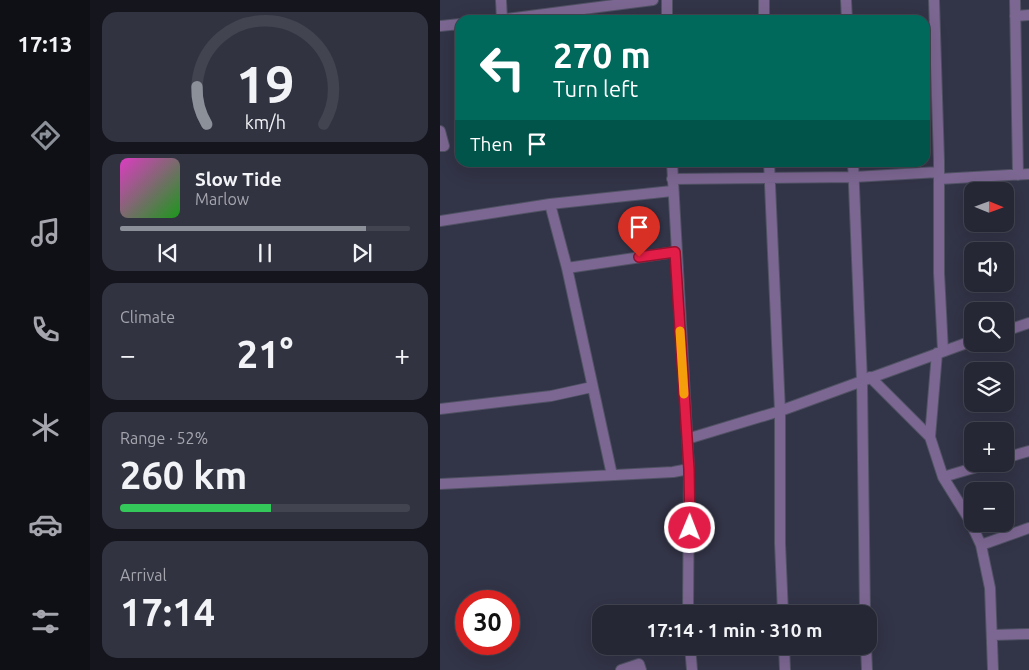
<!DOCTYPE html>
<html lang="en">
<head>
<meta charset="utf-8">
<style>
  :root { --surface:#262735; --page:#323341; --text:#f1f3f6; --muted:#a4a5ad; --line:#424450; --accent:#8c9099 }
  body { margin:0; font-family:Ubuntu,sans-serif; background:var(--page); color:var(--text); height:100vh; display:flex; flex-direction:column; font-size:19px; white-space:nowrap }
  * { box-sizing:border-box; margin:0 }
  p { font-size:16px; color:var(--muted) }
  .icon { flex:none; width:28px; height:28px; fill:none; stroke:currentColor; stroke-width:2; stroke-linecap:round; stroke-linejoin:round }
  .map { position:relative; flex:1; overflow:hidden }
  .drawer { display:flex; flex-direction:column; gap:12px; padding:12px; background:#15151d; width:350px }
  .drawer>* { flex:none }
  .banner { position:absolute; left:15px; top:15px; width:475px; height:152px; border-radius:15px; box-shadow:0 5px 20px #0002,0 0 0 1px var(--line); background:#00695c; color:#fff; overflow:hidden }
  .needle { width:32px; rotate:91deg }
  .fabs { position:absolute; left:524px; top:182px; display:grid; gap:10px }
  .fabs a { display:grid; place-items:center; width:50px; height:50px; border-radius:10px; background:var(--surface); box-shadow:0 5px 20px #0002,0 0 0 1px var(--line); font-size:25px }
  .speed { position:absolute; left:15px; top:590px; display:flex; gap:10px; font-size:25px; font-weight:700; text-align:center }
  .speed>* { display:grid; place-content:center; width:65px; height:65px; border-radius:50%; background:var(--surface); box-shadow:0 5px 20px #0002,0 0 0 1px var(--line); line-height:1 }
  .speed .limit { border:8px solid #d22; background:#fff; color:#111 }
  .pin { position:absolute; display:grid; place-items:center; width:42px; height:42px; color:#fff; margin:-51px -21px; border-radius:50% 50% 50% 0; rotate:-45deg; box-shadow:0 0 5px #0007 }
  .pin .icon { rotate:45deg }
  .me { position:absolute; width:55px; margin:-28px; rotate:1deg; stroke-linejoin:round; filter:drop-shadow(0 0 4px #0008) }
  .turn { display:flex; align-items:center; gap:18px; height:105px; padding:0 15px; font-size:22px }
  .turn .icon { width:65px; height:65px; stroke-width:2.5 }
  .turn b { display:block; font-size:35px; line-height:42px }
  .then { display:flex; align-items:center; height:48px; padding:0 15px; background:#0003; gap:10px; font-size:19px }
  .big { font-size:38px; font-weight:600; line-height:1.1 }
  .drawer .tile { flex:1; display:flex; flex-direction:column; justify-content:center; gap:8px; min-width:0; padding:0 18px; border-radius:15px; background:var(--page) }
  .drawer .dial { align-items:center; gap:0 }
  .dial svg { height:130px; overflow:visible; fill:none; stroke:var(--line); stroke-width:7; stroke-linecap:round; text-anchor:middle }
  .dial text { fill:var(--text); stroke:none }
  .song { display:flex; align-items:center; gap:15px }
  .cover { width:60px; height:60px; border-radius:8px; background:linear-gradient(135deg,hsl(310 70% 55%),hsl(120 70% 35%)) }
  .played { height:5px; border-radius:2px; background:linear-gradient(90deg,var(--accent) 85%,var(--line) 85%) }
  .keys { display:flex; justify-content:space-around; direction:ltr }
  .heat { display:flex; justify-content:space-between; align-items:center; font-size:28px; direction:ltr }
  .charge { height:8px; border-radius:4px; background:linear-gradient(90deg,#34c759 52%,var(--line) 0) }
  .trip { position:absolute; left:152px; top:605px; width:285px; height:50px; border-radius:15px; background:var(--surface); box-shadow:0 5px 20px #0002,0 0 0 1px var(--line); font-weight:600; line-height:50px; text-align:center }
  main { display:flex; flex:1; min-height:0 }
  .menu { display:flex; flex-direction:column; width:90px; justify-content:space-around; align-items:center; background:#0f1015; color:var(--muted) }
  .menu .icon { width:35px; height:35px }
  .menu .active { color:var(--accent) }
  .menu b { font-size:22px; color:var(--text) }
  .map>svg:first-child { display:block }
</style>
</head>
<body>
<main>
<nav class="menu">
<b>17:13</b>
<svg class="icon active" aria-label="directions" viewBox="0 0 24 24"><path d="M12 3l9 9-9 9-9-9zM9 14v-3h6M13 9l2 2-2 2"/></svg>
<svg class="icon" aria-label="music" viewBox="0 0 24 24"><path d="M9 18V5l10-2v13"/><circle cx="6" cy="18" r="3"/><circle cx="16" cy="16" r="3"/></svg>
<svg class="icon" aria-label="phone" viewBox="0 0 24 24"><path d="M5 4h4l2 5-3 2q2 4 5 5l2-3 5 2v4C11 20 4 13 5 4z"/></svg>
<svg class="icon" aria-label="climate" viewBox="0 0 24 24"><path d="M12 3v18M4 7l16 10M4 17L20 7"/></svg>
<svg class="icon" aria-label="car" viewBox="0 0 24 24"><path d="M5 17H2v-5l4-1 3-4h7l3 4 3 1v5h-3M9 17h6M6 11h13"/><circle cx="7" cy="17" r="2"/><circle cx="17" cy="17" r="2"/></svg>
<svg class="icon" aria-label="filters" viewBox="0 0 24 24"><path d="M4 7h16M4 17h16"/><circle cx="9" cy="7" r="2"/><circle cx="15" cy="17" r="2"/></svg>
</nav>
<section class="drawer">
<div class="tile dial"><svg viewBox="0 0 100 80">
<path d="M14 69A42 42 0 1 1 86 69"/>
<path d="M14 69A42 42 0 0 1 8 46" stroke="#8c9099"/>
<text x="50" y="56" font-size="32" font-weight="700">19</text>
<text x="50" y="72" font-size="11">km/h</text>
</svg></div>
<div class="tile">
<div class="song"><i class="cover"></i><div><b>Slow Tide</b><p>Marlow</p></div></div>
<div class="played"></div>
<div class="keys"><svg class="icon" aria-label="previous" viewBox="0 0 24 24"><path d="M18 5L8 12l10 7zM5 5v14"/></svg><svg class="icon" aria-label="pause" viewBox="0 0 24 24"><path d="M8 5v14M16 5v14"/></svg><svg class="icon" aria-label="next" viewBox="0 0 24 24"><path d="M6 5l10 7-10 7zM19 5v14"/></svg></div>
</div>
<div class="tile"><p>Climate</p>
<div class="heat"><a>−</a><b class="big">21°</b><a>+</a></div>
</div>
<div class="tile"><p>Range · 52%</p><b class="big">260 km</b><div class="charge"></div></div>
<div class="tile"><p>Arrival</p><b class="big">17:14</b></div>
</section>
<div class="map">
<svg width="589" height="670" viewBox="0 0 589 670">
  <rect width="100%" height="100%" fill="#323447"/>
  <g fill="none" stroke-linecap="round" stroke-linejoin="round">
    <defs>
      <path id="minor" d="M61,0L62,20
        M227,0V20
        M324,0V20
        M406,0L407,20
        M494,0L499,161V273L503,351
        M575,0L578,175
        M575,16L589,15
        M58,20L213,0
        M0,26L20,24
        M0,131L4,146H0
        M232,162L249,469L248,614
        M329,162L340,411V543L343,614
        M413,162L422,381L425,614
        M232,179L414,177L499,172
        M499,179L589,174
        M110,204L127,268L172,475
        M0,221L110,204L232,191
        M127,268L235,252
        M565,331L589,323
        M497,353L490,437L503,477L529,519L541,545L550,588L553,670
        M430,377L490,437
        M0,409L111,396L152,387
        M247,439L340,411L532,341
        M565,458L589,451
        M503,477L547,464
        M0,484L233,472L249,469
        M541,545L589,528
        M553,635L589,634
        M250,646L252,670
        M344,646L345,670
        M426,646L427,670
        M181,670L199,664L201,670"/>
    </defs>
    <!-- minor casing -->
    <use href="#minor" stroke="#505264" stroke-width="12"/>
    <!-- minor -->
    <use href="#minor" stroke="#7c6792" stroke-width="10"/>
  </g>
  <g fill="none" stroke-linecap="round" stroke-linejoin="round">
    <defs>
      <path id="route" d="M199,257L235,252L249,469L250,528"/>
    </defs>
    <!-- route casing -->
    <use href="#route" stroke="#92132f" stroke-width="12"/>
    <!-- route -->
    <use href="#route" stroke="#e11d48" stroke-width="9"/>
    <!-- slow -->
    <path stroke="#f59e0b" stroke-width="9" d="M240,331L244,394"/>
  </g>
</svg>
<div class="fabs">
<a><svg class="needle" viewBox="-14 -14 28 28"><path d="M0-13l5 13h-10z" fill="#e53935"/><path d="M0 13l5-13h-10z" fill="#a4a5ad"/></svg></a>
<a><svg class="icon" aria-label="sound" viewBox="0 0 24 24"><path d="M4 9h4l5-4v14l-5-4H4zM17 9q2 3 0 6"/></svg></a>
<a><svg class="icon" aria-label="search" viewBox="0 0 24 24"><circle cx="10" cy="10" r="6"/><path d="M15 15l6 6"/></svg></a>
<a><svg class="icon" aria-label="layers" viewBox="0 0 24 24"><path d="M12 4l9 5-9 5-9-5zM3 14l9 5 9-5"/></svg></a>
<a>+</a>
<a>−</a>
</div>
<div class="speed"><div class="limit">30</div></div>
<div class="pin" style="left:199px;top:257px;background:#d93025"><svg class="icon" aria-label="arrive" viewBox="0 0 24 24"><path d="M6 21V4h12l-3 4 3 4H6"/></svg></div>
<svg class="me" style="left:250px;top:528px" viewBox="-20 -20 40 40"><circle r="17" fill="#e11d48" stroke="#fff" stroke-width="3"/><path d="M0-11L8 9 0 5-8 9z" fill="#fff"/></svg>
<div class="trip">17:14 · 1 min · 310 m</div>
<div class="banner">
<div class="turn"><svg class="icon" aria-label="left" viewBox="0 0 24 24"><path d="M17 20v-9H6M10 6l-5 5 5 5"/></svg><div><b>270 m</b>Turn left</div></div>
<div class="then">Then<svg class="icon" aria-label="arrive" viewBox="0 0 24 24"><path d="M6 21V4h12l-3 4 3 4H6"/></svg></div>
</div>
</div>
</main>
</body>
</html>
